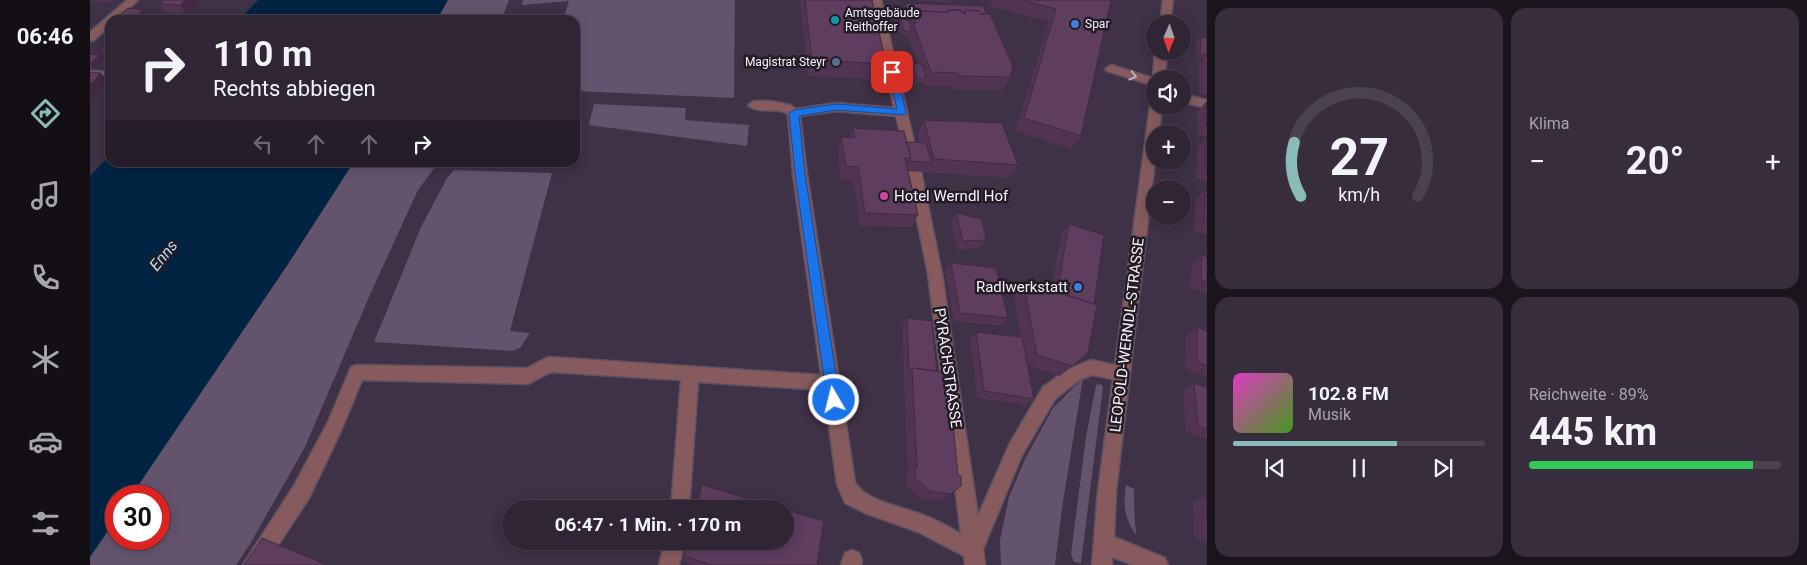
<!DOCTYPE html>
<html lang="de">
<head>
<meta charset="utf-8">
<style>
  :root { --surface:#2f2534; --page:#372d3c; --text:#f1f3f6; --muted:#a7a5ac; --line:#4a424f; --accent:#8bbbb9 }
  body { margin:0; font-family:Roboto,sans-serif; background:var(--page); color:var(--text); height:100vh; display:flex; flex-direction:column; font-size:19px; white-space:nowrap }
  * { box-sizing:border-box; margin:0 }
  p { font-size:16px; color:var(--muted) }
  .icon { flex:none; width:28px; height:28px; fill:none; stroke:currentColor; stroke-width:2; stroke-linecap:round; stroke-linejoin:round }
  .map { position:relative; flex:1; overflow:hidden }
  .side { display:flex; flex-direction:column; gap:8px; padding:8px; background:#1a141d; width:600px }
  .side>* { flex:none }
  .banner { position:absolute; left:15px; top:15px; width:475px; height:152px; border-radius:15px; box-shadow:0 2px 12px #0003,0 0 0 1px var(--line); background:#2f2534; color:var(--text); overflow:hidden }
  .needle { width:32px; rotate:182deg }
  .controls { position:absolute; left:1056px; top:15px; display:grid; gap:10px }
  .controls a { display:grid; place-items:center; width:45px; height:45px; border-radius:50%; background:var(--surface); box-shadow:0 2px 12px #0003,0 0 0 1px var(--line); font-size:25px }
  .speed { position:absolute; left:15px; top:485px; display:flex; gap:10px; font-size:25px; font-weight:700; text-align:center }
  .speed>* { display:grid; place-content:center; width:65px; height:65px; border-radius:50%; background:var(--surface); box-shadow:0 2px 12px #0003,0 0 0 1px var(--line); line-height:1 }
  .speed .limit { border:8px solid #d22; background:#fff; color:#111 }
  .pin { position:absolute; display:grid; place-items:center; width:42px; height:42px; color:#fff; margin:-21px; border-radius:10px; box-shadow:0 2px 8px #0006 }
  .me { position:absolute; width:55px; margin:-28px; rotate:352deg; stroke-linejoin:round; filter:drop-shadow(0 0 4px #0008) }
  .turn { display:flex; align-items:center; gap:18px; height:105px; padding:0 25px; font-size:22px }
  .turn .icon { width:65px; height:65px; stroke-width:2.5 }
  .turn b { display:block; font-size:35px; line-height:42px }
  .lanes { display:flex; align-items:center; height:48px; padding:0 25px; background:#0003; justify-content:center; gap:25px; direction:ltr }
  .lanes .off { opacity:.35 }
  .big { font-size:38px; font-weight:700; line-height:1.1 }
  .side .card { flex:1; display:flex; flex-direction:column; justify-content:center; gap:8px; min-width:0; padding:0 18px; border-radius:15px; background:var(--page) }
  .side .dial { align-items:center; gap:0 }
  .dial svg { height:130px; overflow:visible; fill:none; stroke:var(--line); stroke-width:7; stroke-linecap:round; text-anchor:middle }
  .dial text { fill:var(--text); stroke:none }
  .song { display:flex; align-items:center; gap:15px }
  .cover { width:60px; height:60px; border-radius:8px; background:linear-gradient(135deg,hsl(310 70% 55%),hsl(100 70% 35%)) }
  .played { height:5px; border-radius:2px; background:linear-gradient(90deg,var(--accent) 65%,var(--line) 65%) }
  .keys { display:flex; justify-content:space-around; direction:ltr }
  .heat { display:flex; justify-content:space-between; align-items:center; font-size:28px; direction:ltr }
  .charge { height:8px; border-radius:4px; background:linear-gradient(90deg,#34c759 89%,var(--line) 0) }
  .side .tiles { flex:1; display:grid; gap:8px; grid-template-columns:repeat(2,1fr) }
  .trip { position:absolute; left:412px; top:500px; width:292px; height:50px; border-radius:25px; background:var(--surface); box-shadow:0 2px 12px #0003,0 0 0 1px var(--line); font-weight:700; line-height:50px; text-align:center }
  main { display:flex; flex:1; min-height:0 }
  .tabs { display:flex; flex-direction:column; width:90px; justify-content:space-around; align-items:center; background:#130f15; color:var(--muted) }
  .tabs .icon { width:35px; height:35px }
  .tabs .selected { color:var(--accent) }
  .tabs b { font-size:22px; color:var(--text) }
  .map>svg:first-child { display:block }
</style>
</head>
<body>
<main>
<nav class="tabs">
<b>06:46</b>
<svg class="icon selected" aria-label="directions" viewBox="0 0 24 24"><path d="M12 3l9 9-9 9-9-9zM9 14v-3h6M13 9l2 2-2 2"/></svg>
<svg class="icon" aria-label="music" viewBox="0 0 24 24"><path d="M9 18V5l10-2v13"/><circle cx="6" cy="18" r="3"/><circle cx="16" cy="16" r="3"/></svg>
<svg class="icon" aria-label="phone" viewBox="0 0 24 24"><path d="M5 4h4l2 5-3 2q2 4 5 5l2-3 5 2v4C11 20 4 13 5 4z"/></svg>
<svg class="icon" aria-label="climate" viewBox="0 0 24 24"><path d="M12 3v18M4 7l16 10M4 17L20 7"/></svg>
<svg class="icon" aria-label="car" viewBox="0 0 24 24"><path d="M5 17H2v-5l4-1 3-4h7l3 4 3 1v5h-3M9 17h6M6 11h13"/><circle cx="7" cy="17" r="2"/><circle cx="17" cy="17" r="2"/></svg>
<svg class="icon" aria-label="filters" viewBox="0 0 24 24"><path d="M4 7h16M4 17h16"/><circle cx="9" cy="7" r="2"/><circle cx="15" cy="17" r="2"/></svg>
</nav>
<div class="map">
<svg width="1117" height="565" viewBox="0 0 1117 565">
  <rect width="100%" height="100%" fill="#3f3146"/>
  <!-- green -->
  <path fill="#64536d" d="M356,0H419L411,20H345Z
    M433,0H645L644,98L485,91V20H473L479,1L432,5Z
    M504,104L596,108L595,120L659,125L657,146L499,125Z
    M263,163H348L328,190L282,290L215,447L160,544L146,565H0V557L26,519V539H69V496H41L198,264Z
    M364,170L462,173L420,331L440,333L430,348L422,351L284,342L331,227L357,178Z
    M993,378L972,508L965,565H911L910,540L919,497L935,459L963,408Z
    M1011,384L1013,387L991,563L984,562L981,554L996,437L1006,385Z
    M1036,485L1044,489V508L1046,535C1034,518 1033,504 1036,485Z"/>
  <!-- water -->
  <path fill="#022443" d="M168,0H358L347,20H149Z
    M20,155V162L263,163L198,264L41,496H26V519L0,557V176Z"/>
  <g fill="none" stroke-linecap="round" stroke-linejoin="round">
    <defs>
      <path id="minor" d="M37,0H48L27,20H20V26L4,40L0,41V32Z
        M781,0H791L826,151L825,154H815L814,151L806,116L746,111L710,116L717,174L765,482C774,501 814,507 833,515C846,520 859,527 871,534L838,274L817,171L819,168H829L831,171L852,274L888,516L920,443L953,387L977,370L1001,360L1025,365L1060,106L1065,102V106H1072L1069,134H1065V161L1026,491L1024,537L1075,558L1078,565H1043L1022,557V565H1002L1008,491L1023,379L1002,375L989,380L965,399L932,455L893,549L895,565H875L874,556L828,532L775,513L755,503L747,484L734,390L608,382L599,509H581L591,380L461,372L438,384L272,380L250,433L219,498L175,565H153L205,484L238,422L261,367L267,365L437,368L458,357L731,375L703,174L698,114C687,106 667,115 658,105L664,101H680L700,105L706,109L746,103L804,108Z
        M1073,0H1083L1080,24H1070Z
        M1065,51H1077L1075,79H1065V86L1017,71L1015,69L1021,65L1063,78Z
        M0,71L20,72V80L0,79Z
        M1092,94L1117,100V108L1092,102Z
        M575,541H595L589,565H569Z
        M762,550L769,553L772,560L771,565H751L755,553Z"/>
    </defs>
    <!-- minor casing -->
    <use href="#minor" stroke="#5d5063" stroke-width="3"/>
    <!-- minor -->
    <use href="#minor" fill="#875b5d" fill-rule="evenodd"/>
  </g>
  <!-- wall -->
  <path fill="#513452" d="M0,0H23L20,3L0,1Z
    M74,0H111L96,14L76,13L70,4Z
    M710,0H782L796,64L790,80L718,76Z
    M832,0H867H860L859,2L833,1Z
    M898,0H1021L991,136L981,149L925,131L959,22L900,6L901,2L897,1Z
    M815,3L893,6L920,77L913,90H863L862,86H835L834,83H825L821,69L823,64H828L818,36H813L809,24L811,19L814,20L812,13Z
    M1111,37L1117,38V95L1109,93V64L1113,59L1106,57L1107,41Z
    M20,42V60L18,59L10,50Z
    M0,54L14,60L4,69L0,68Z
    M1116,102H1117V137L1107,134L1108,111Z
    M834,120L928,165L919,178L818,171L828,215L821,227L770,226L763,180L751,179L747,150L751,137L759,138L763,128L817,142H830L828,133Z
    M1116,138H1117V182L1106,178L1108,147Z
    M1115,190L1117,191V235L1104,231L1106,199Z
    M866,213L896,240L890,248L867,250L861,221Z
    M979,224L1004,304L998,353L970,376L937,365L944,399L936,405L887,398L880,340L886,332L931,337L923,292L933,281L961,290L972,232Z
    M1112,255L1117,257V294L1100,288L1102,264Z
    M861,263L918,318L911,326L864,321L855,271Z
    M817,318L847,371L861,494L851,501L831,499L816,485V475L818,473L812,326Z
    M1107,327L1117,331V377L1095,369L1096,335Z
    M1104,383L1117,388V439L1096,432L1093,390Z
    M1116,496L1117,497V543L1104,538L1103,501Z
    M598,541L727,565H603L593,561Z"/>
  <!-- shaded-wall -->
  <path fill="#422b42" d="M95,0H111L96,14L90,5Z
    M53,10L56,14L49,20H40Z
    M10,55L14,60L4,69L0,64Z
    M11,73L19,82L0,103V85Z"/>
  <!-- building -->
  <path fill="#5e3d5f" stroke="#422b42" d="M74,0H95L90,5L70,4Z
    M715,0H782L796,64L722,60Z
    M932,0H1021L991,136L934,118L966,9Z
    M815,3L893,6L897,14H890L889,11L875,10L874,13H872L871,10H858L857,12L822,11L820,15L819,14Z
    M38,8L53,10L40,20H23Z
    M858,10H871L872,13H876L875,10L889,11L890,14H900L923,66L920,77L869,76L868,73L841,72L823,23H826L822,11L859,12Z
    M811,19L819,20L821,27L820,32L814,31Z
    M1111,37L1117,38V55L1110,53Z
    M20,42V51L10,50Z
    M0,54L10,55L0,64Z
    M823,64H832L836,78H827Z
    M0,72L11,73L0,85Z
    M1116,102H1117V126L1116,125Z
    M834,120L912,123L928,165L844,159Z
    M763,128L814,131L821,158H815L828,215L775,213L768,167L756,166L751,137L765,138Z
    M1116,138H1117V170L1115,169Z
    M817,142L836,143L842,163L819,161L821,158Z
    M1115,190L1117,191V223L1114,222Z
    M866,213L892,219L896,240L873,241Z
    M979,224L1014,235L1004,304L967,292Z
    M1112,255L1117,257V282L1111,280Z
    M861,263L906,268L918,318L870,313Z
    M933,281L1007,305L998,353L982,366L947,355Z
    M817,318L842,321L847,371L822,368L819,371Z
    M1107,327L1117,331V366L1107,362Z
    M886,332L932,337L944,399L894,391Z
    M822,368L858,373L868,475L871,476V486L861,494L840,491L825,478V467H827Z
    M1104,383L1117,388V429L1108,426Z
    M612,485L692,509H606Z
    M1116,496L1117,497V519Z
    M696,510L734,521L727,565H621L594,556L598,541H696Z
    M172,538L237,565H154Z"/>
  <!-- one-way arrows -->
  <defs><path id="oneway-chevron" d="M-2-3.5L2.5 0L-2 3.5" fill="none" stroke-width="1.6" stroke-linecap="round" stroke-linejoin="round" transform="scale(1.25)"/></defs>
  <use stroke="#c5adb5" href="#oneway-chevron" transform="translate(1043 76) rotate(16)"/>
  <!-- route -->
  <path fill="#1a73e8" stroke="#114b97" d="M802,69L807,72L816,113L815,115L746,110L709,116L715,174L750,400L748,404L744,406L739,404L737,400L705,174L699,113L704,110L746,104L807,109L798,72Z"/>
  <!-- markers -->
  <circle fill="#0f9aa8" stroke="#221c25" stroke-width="2" cx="745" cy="20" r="5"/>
  <g fill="#3f7fe0" stroke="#221c25" stroke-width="2">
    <circle cx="985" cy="24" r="5"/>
    <circle cx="988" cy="287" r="5"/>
  </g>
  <circle fill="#5c6f8a" stroke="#221c25" stroke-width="2" cx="746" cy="62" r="5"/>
  <circle fill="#d1479c" stroke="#221c25" stroke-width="2" cx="794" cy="196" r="5"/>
  <g text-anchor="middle" stroke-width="5" stroke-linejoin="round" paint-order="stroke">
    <!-- far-poi labels -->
    <g font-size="12" fill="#f8f0fd" stroke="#221c25" text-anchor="start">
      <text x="755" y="17">Amtsgebäude<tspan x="755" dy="14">Reithoffer</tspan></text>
      <text x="995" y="28">Spar</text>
      <text x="736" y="66" text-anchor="end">Magistrat Steyr</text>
    </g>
    <!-- poi labels -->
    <g font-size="15" fill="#f8f0fd" stroke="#221c25" text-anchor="start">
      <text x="804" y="201">Hotel Werndl Hof</text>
      <text x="978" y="292" text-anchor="end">Radlwerkstatt</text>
    </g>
    <!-- street labels -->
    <g font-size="15" fill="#f8f0fd" stroke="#221c25">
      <text transform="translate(1037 335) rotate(-83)" y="5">LEOPOLD-WERNDL-STRASSE</text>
      <text transform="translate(858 368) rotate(82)" y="5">PYRACHSTRASSE</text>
    </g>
    <!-- water labels -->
    <g font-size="16" font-style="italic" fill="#b7d8fa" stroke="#221c25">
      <text transform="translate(73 255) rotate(-51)" y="6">Enns</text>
    </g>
  </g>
</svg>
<div class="controls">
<a><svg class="needle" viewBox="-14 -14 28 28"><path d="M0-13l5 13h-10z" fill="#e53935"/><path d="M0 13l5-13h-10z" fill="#a7a5ac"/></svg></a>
<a><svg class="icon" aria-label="sound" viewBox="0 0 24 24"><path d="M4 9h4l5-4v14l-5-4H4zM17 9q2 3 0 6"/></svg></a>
<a>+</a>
<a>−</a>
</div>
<div class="speed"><div class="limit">30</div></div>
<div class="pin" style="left:802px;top:72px;background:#d93025"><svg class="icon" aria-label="arrive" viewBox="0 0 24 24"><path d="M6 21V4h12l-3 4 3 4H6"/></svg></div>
<svg class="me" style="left:744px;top:400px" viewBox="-20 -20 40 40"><circle r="17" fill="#1a73e8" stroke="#fff" stroke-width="3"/><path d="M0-11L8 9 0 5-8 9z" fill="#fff"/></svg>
<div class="trip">06:47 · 1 Min. · 170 m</div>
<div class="banner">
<div class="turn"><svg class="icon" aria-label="right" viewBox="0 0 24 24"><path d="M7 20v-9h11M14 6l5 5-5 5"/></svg><div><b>110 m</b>Rechts abbiegen</div></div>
<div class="lanes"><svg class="icon off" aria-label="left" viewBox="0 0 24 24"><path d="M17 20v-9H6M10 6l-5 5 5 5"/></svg><svg class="icon off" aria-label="ahead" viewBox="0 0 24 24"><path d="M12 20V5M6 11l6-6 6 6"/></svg><svg class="icon off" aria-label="ahead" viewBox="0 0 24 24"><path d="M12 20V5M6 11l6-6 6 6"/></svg><svg class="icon" aria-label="right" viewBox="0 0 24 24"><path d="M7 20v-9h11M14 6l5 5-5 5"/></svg></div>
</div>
</div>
<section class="side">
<div class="tiles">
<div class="card dial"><svg viewBox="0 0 100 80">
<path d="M14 69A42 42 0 1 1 86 69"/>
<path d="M14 69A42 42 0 0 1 10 36" stroke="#8bbbb9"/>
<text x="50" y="56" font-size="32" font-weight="700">27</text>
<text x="50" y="72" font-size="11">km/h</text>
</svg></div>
<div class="card"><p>Klima</p>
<div class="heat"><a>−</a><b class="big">20°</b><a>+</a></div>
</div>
<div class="card">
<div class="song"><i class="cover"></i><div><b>102.8 FM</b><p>Musik</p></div></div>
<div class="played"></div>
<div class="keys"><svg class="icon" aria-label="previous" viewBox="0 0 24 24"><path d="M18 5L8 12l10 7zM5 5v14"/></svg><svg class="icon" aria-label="pause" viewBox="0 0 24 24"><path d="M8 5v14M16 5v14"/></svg><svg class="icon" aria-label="next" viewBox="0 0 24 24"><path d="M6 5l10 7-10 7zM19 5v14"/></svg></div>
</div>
<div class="card"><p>Reichweite · 89%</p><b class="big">445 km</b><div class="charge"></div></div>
</div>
</section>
</main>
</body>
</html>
